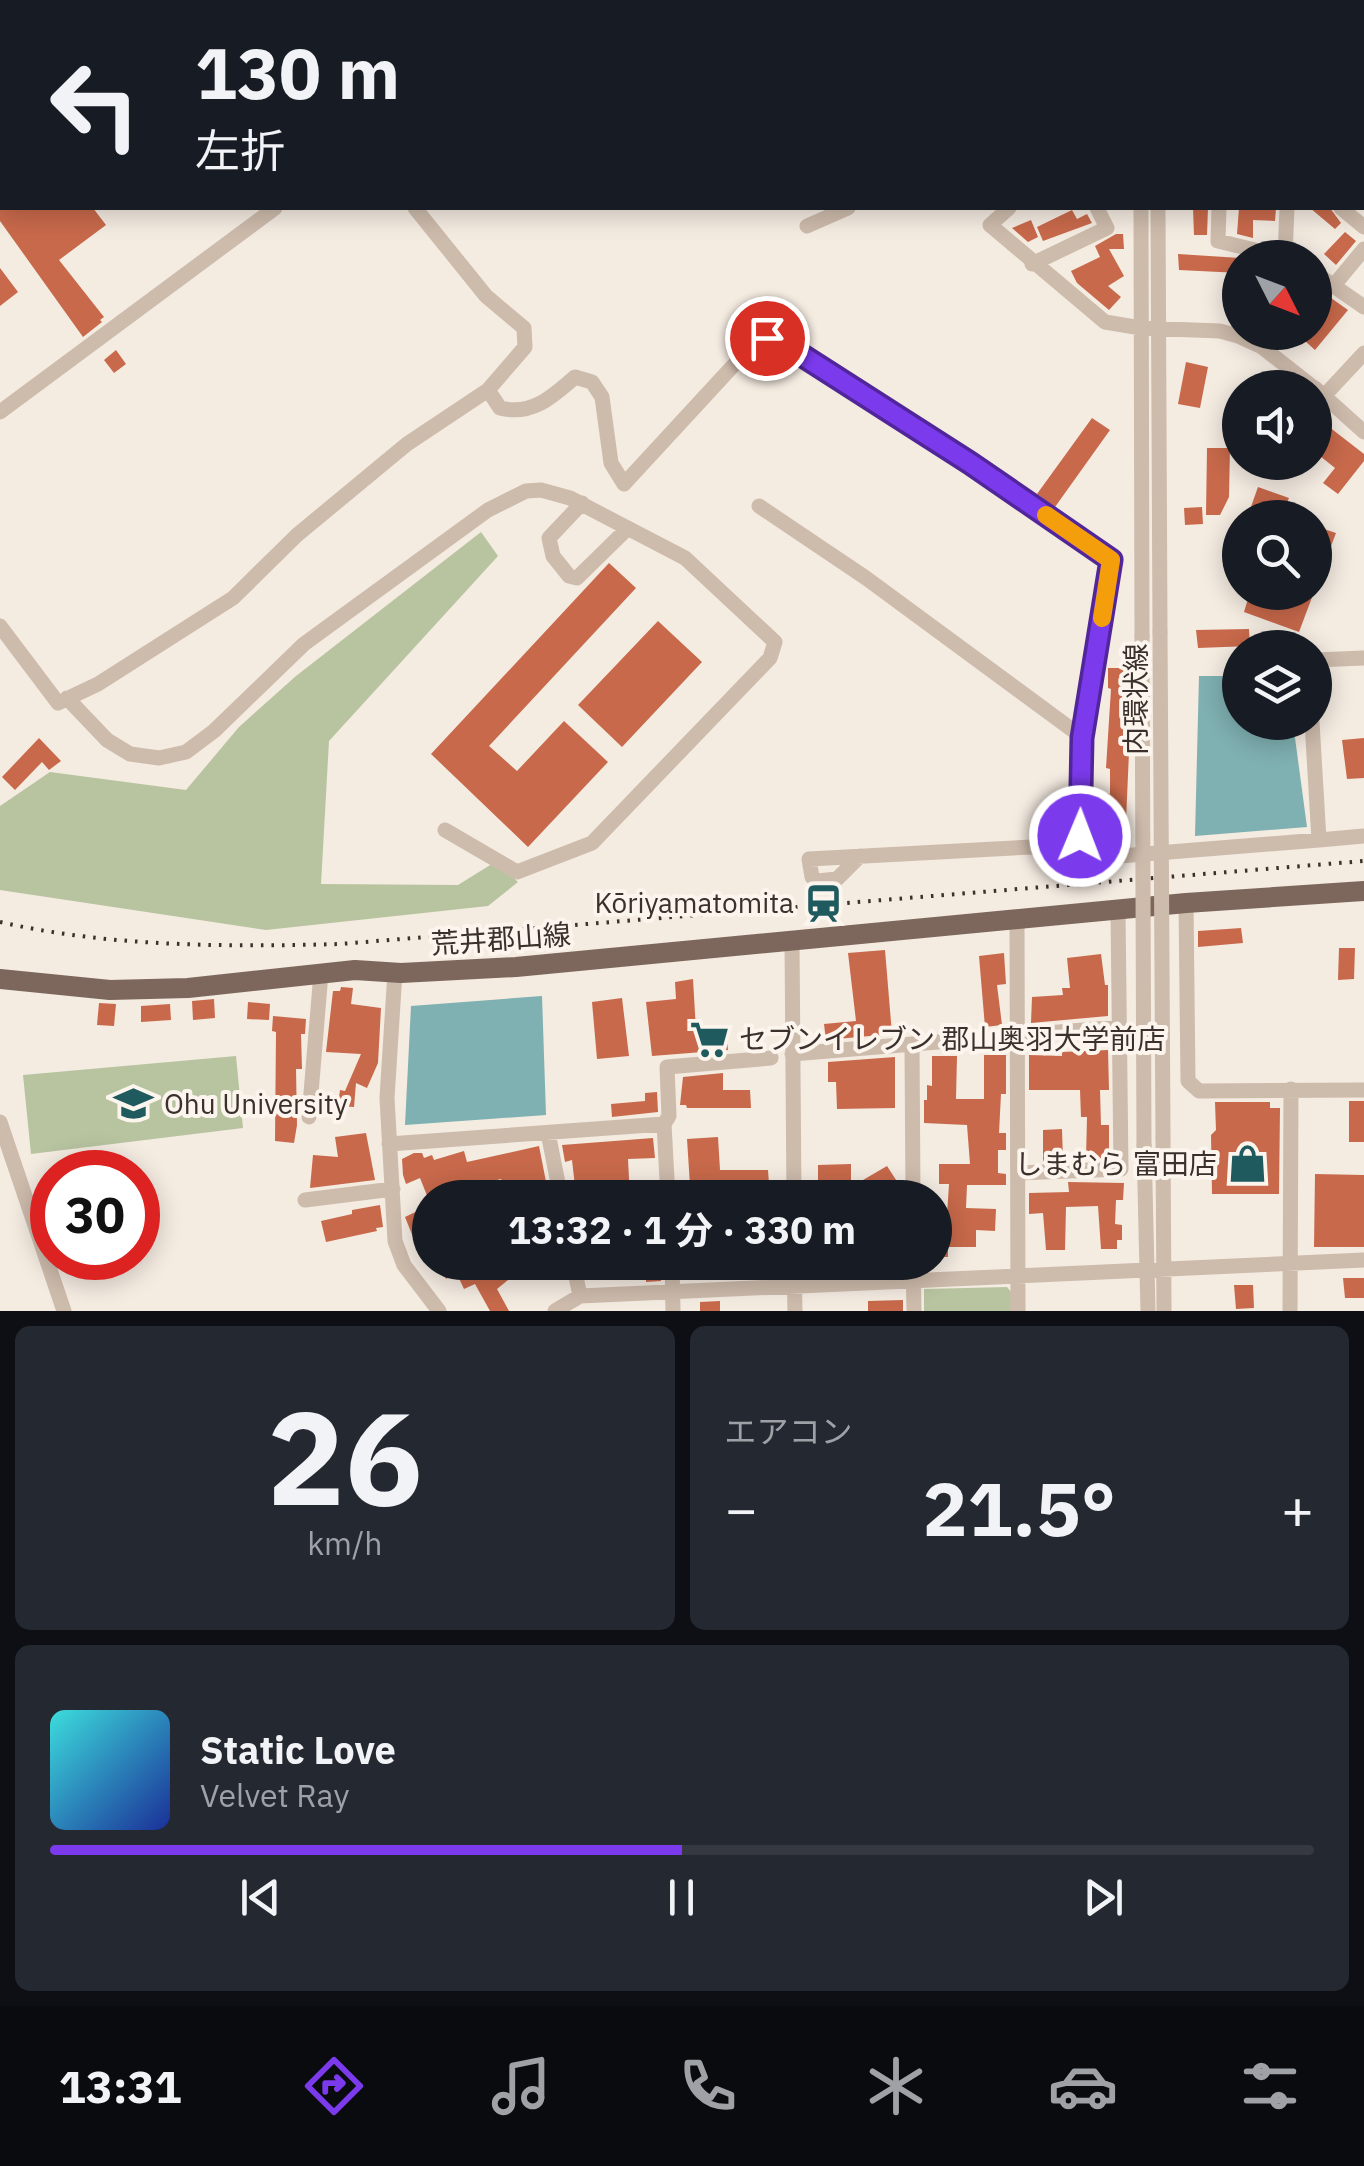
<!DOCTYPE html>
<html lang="ja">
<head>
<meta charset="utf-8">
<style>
  :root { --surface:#171b24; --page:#242831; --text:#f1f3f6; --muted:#9ea1a6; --line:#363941; --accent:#7c3aed }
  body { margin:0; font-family:"IBM Plex Sans","Noto Sans JP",sans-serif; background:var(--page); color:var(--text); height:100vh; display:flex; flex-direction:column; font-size:38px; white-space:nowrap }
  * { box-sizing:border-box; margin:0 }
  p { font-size:32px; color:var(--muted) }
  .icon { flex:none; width:55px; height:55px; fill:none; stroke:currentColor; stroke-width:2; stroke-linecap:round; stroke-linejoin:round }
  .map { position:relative; height:1311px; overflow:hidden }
  .panel { display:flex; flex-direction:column; gap:15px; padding:15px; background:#0d0f14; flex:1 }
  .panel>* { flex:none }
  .guide { position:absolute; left:0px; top:0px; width:1365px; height:210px; box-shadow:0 5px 25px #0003; background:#171b24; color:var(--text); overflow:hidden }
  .needle { width:65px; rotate:132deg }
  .fabs { position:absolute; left:1222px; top:240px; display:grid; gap:20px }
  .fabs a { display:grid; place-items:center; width:110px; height:110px; border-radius:50%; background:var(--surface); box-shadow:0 5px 25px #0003; font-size:50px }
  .speed { position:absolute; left:30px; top:1150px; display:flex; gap:20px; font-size:50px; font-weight:700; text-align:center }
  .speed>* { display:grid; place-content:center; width:130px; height:130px; border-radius:50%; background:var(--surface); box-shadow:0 5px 25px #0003; line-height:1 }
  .speed .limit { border:15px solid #d22; background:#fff; color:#111 }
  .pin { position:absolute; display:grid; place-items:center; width:85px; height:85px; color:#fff; margin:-42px; border:5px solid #fff; border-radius:50%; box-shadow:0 2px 10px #0007 }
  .me { position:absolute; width:110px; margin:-55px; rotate:1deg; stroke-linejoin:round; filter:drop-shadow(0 0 8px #0008) }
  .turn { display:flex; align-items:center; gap:35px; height:210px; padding:0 30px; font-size:45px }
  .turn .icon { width:130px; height:130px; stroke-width:2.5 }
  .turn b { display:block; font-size:70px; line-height:85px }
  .big { font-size:75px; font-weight:700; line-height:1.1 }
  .panel .widget { flex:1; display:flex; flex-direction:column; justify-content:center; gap:15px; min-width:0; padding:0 35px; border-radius:15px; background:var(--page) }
  .panel .dial { align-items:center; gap:0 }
  .dial b { font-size:130px; line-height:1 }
  .song { display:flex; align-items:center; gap:30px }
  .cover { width:120px; height:120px; border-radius:15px; background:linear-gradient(135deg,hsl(180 70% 55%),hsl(230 70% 35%)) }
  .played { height:10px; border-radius:5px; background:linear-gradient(90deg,var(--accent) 50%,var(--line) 50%) }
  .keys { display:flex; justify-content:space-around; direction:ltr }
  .heat { display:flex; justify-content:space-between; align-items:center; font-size:55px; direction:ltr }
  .panel .tiles { flex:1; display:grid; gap:15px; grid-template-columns:1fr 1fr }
  .widget:last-child { grid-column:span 2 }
  .trip { position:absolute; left:412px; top:1180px; width:540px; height:100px; border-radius:50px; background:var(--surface); box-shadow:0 5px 25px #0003; font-weight:700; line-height:100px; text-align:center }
  .tab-bar { display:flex; height:160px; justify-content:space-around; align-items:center; background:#090b0e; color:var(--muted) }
  .tab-bar .icon { width:70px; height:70px }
  .tab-bar .on { color:var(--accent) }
  .tab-bar b { font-size:45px; color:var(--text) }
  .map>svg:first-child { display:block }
</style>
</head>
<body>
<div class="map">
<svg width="1364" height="1311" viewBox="0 0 1364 1311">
  <rect width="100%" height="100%" fill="#f4ebe1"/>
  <!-- green -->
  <path fill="#b8c4a0" d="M481,532L498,556L329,741L321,884L458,885L495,862L518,882L488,906L266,930L0,890V806L50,772L186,790L239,727L296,676Z
    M236,1056L243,1128L31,1154L23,1075Z
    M1007,1287L1012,1293L1014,1311H924V1289Z"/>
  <!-- water -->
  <path fill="#7fb0b2" d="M1199,676H1240V722L1293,723L1307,827L1195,836Z
    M542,996L546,1115L405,1125L411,1006Z"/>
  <!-- building -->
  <path fill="#c8694b" d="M0,208H93L106,225L59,260L104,317L100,320L102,322L83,337L0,221Z
    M1193,208H1208L1207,235H1194Z
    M1239,208H1276L1275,221L1253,220V238L1237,234Z
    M1310,208H1330L1341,223L1335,229Z
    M1072,210L1077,219L1087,214L1092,223L1043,241L1037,227Z
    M1031,220L1038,237L1028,242L1012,228Z
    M1345,232L1356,241L1336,265L1324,254Z
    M1116,234H1123L1124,249H1109L1124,276L1108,286L1121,297L1109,310L1077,283L1071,271L1100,257L1095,246Z
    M1178,254L1240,258V273L1179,270Z
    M0,268L18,292L0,306Z
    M1331,298L1348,310L1315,350L1295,332H1315V320Z
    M116,350L126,364L114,373L104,360Z
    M1186,362L1208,367L1200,408L1178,404Z
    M1315,416L1364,454V461L1338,494L1323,483L1335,468L1315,452Z
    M1092,418L1110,430L1055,507L1037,494Z
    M1207,448H1230L1229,497L1220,515H1206Z
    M1258,487L1289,498L1281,518H1247Z
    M1202,507L1203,524L1185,525L1184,508Z
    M1315,526L1336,533L1316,586H1315Z
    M609,563L636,588L489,746L517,771L564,721L608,762L528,847L431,754Z
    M1250,592H1314L1299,632L1244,612Z
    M658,621L702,662L622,747L578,705Z
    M1249,629L1250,646L1198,648L1196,630Z
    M1108,668H1127L1125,709H1128L1127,729H1130L1125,844L1117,845H1105L1107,793L1110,794V769L1106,768L1111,689L1108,688Z
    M39,738L61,761L49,770L42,762L15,790L2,777Z
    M1364,738V778L1347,779L1342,740Z
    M1241,928L1243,943L1198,947V931Z
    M1339,948H1355L1354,979L1338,980Z
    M885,950L892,1034L826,1040L824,1024L856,1021L848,953Z
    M1004,953L1006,984L997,985L1002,1025L985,1027L979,956Z
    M1101,954L1105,985H1108V1016L1031,1023L1032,997L1063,995L1062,988H1070L1067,958Z
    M693,979L696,1030L726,1027L728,1050L652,1056L646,1002L676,999L675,982Z
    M341,987L353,988L351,1004L381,1008L378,1063L367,1088L356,1083L354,1107L338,1106L340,1090L345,1091L361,1054L326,1052L333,991H340Z
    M622,998L629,1056L597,1059L592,1002Z
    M214,999L215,1018L193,1020L192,1001Z
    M248,1002L270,1004L269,1020L247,1019Z
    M99,1003L116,1004L114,1026L97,1025Z
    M170,1004L171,1020L141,1022V1006Z
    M273,1016L306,1019L305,1034H301L302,1069H296L297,1125L294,1143L275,1141L276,1032L272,1031Z
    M1108,1050L1109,1090H1100L1101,1125H1109V1158L1086,1159L1087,1117H1081L1080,1090H1029V1055L1062,1056V1052Z
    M984,1055H1006V1094H1001L999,1133H1006V1150H998V1173L1006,1174V1185H967L966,1208L996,1209L995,1231L976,1230V1247H948V1257H935V1215H947L949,1184H939V1164H970L967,1125L924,1123V1100H927V1085L932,1086V1056H957L956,1099H984Z
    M895,1057V1108L837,1109L836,1082H828V1062Z
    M723,1073V1090H750L751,1108H687L686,1105H680L683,1077Z
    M657,1092L658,1112L612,1117L611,1104L645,1101V1093Z
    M1349,1101H1364V1142H1349Z
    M1215,1102H1270V1108H1280L1279,1194H1212L1211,1135L1216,1130Z
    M1062,1129L1063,1160L1043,1161V1130Z
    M366,1133L375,1180L310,1188L313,1155L338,1157L335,1137Z
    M718,1137L720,1170H768L770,1198H724L722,1183L690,1185L687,1139Z
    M653,1138L655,1158L628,1159L630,1198H601V1193L576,1195L572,1160L565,1162L562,1145Z
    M539,1146L548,1192L527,1197L526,1193L506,1198L501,1179L444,1193L446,1198H428L420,1178L406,1184L403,1175L402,1159L414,1153H422L424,1158L432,1155L434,1160L464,1151L467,1162Z
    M851,1164V1187L887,1166L900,1186L881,1198H872L867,1189L818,1190V1165Z
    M1315,1174L1364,1175V1247H1314Z
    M1068,1182L1124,1183L1123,1200H1116L1115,1224L1122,1225V1240H1117V1249H1101L1098,1206L1066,1207L1065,1250H1046L1043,1213L1029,1214V1193L1069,1192Z
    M380,1205L383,1227L376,1228L377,1231L326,1242L321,1221L352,1214V1210Z
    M430,1205V1235L415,1242L405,1217Z
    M436,1262H471L475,1272L500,1263L508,1280L497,1289L509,1311H490L475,1284L464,1289L456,1272L446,1279Z
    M596,1262H627L629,1274L600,1280Z
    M709,1262H737L738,1277L710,1278Z
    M652,1263H661V1281L646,1282V1265Z
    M1343,1278H1364V1298H1345Z
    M1234,1285H1253L1254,1308L1236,1309Z
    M903,1300V1311H868V1301Z
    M720,1301V1311H700V1302Z"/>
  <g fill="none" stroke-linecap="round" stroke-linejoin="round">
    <!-- minor -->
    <path stroke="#cdbbac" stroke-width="15" d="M132,0L134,2
      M257,0L259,2
      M865,0L866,2
      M1010,0V2
      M1140,0V2
      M1159,0V2
      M1289,0V2
      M35,2L41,0
      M167,2L170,0
      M553,2L557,0
      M979,2L986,0
      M0,16L2,15
      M1362,40H1364
      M0,128L2,126
      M1362,153L1364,155
      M1009,208L990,225L1105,322L1141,328L1220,331L1238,336L1262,347L1314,388
      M1141,208L1142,636
      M1158,208L1160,632
      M1219,208L1218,241L1288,258
      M1341,208L1364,227
      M807,226L848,208
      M1285,256L1287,208
      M1032,264L1107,228L1097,208
      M1315,273L1364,307
      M1335,284L1364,249
      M1315,388L1364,432
      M488,390L500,408C532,416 552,397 575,377L592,382L602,397L611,463L624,484L755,342L767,339L778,340L970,463L1111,560L1082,737L1080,836L1065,859
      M1324,396L1364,353
      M0,412L275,208
      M582,503L549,538L553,556L569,576L577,578L628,528
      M759,506L866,578L1082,737
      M0,626L58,703L98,684L233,598L297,535L407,444L488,390L525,347L524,328L486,296L415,208
      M1315,660L1364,658
      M67,698L107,740L130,754L159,758L186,752L214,731L304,644L488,510L526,491L541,490L570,498L685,558L775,642L770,658L592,843L517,872L445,830
      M1312,722L1319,840L1364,836
      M860,856L837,879L818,881L812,877L809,859L1032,847L1065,859H1083L1319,840
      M1186,903L1188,1081L1199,1091L1364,1090
      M1017,918L1018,1311
      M792,941L794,1198
      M395,972L387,1098L395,1241L404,1265L439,1311
      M912,1044L913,1198
      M792,1054L1120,1027
      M309,1117L321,973
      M0,1122L64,1311
      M548,1133L561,1198
      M1163,1138L1164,1311
      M389,1144L664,1124
      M1144,1145L1148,1311
      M1018,1173L1121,1169L1118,911
      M668,1198L664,1124L669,1116L667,1067L771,1058
      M305,1200L393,1189
      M573,1262L580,1296
      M672,1262L673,1311
      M794,1262L795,1311
      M913,1262L914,1311
      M555,1311L580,1296L1364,1260
      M1290,1311L1291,1089"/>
    <!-- major -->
    <path stroke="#7d675c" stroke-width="20" d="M0,979L110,990L188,988L355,970L401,973L516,967L1186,903L1364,891"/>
    <!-- rail -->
    <path stroke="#3b302b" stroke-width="4" stroke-dasharray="2.5 8" stroke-linecap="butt" d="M0,922C110,947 227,947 340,944L1364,861"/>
    <!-- minor-bridge -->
    <path stroke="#cdbbac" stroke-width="15" d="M1160,632L1163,1138
      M1142,636L1144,1145"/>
  </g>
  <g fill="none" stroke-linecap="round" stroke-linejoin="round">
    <defs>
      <path id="route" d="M767,338L778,340L970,463L1111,560L1082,738L1080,836"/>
    </defs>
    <!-- route casing -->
    <use href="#route" stroke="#51269a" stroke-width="25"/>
    <!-- route -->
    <use href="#route" stroke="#7c3aed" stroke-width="18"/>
    <!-- slow -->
    <path stroke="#f59e0b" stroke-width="18" d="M1046,515L1111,560L1102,618"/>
  </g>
  <!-- icons -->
  <defs>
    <symbol id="station-bare" viewBox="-9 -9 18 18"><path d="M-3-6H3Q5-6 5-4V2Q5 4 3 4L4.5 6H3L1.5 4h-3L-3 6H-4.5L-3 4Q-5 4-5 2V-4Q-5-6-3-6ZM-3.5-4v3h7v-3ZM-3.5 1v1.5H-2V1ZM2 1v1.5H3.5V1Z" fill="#1f5a5e" stroke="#fbf5ee" stroke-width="2.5" paint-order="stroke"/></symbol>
    <symbol id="supermarket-bare" viewBox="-9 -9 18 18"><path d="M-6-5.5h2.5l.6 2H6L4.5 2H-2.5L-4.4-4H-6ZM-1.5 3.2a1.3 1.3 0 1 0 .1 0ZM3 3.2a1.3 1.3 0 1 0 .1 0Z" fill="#1f5a5e" stroke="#fbf5ee" stroke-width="2.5" paint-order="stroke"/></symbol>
    <symbol id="university-bare" viewBox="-9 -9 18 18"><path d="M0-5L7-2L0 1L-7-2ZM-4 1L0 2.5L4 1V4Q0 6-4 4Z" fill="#1f5a5e" stroke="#fbf5ee" stroke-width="2.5" paint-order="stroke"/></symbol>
    <symbol id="shop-bare" viewBox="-9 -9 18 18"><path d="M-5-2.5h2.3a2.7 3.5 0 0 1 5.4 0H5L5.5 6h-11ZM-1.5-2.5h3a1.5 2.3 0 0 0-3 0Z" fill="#1f5a5e" stroke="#fbf5ee" stroke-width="2.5" paint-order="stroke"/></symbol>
  </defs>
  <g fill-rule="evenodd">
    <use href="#station-bare" x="796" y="876" width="55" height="55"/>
    <use href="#supermarket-bare" x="682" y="1012" width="55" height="55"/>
    <use href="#university-bare" x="106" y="1076" width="55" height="55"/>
    <use href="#shop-bare" x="1220" y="1136" width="55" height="55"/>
  </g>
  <g text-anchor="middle" stroke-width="8" stroke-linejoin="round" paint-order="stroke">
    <!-- street labels -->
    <g font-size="28" fill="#3b302b" stroke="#fbf5ee">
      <text transform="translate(1136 699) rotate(-90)" y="10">内環状線</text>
      <text transform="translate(501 939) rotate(-4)" y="10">荒井郡山線</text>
    </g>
    <!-- poi labels -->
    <g font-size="28" fill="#3b302b" stroke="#fbf5ee" text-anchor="end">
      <text x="794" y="913">Kōriyamatomita</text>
      <text x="739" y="1049" text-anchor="start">セブンイレブン 郡山奥羽大学前店</text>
      <text x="164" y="1114" text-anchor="start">Ohu University</text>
      <text x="1217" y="1174">しまむら 富田店</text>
    </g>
  </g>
</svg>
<div class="fabs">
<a><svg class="needle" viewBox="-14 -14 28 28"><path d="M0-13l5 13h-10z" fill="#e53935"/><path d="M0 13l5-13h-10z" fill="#9ea1a6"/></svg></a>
<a><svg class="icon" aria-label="sound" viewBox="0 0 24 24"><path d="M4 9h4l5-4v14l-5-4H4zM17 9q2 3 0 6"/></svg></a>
<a><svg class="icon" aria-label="search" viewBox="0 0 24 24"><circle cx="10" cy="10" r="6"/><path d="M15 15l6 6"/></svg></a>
<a><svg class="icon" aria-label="layers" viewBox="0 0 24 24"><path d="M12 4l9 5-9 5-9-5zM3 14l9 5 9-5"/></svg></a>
</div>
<div class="speed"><div class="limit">30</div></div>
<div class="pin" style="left:767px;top:338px;background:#d93025"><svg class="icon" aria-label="arrive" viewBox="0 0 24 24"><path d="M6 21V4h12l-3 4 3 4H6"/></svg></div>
<svg class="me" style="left:1080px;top:836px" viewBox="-20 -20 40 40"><circle r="17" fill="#7c3aed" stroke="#fff" stroke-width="3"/><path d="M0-11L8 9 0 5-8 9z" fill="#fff"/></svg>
<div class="trip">13:32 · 1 分 · 330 m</div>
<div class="guide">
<div class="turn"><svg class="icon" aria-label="left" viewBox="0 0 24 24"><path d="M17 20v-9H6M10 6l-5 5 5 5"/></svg><div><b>130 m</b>左折</div></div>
</div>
</div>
<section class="panel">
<div class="tiles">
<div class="widget dial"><b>26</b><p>km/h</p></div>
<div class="widget"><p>エアコン</p>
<div class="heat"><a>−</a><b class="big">21.5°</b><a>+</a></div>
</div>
<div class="widget">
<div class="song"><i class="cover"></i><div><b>Static Love</b><p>Velvet Ray</p></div></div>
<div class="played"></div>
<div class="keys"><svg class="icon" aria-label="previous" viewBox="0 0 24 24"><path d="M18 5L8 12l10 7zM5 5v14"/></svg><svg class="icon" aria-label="pause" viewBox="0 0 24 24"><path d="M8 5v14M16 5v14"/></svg><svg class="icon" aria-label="next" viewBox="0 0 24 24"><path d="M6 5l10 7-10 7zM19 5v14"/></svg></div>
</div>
</div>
</section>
<nav class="tab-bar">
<b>13:31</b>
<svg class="icon on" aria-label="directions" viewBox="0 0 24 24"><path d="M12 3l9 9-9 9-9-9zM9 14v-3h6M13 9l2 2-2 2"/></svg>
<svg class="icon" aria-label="music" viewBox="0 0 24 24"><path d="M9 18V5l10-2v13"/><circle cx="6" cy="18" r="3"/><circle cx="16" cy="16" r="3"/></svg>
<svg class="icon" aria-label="phone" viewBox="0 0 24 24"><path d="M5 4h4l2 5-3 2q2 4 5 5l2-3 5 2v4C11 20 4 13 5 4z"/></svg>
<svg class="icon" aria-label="climate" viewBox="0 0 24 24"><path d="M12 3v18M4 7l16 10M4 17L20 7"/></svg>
<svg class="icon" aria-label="car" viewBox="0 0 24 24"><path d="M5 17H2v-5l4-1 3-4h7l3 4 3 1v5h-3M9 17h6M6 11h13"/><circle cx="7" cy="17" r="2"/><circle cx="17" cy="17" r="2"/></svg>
<svg class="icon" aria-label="filters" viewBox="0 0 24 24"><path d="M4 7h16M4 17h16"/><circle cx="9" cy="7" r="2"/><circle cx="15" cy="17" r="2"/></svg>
</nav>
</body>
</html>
